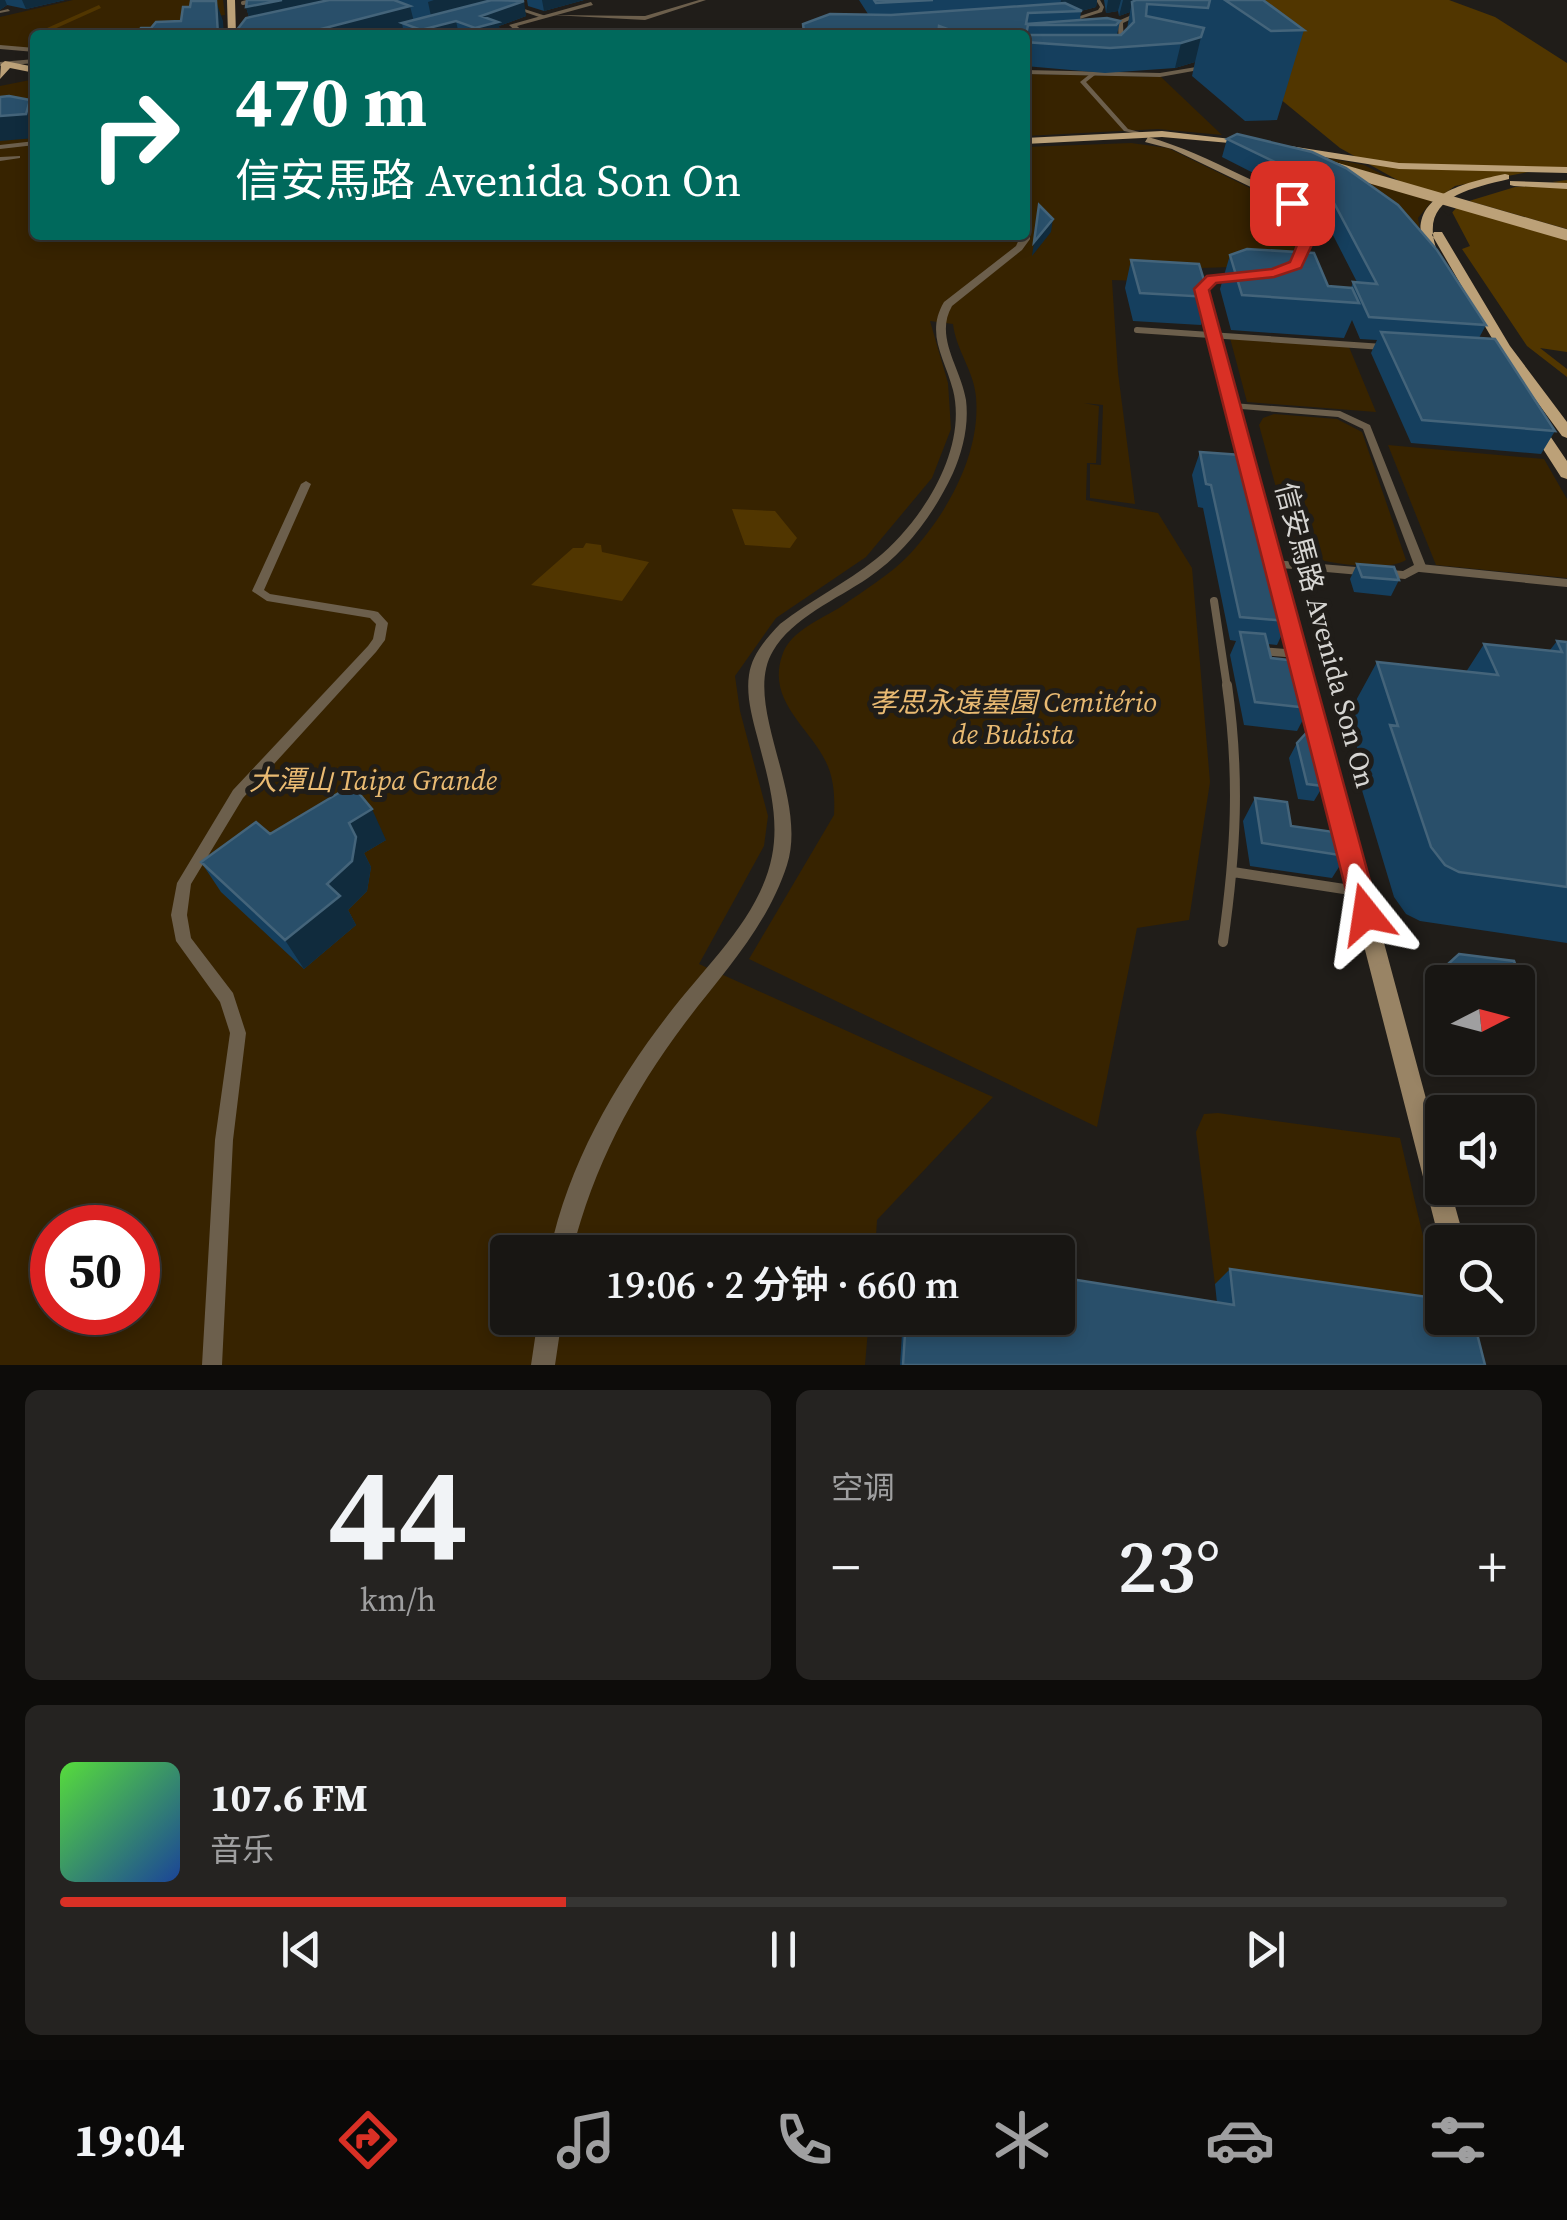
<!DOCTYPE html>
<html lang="zh">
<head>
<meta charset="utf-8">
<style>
  :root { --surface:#181613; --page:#252321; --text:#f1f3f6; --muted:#9f9fa0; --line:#363533; --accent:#d93025 }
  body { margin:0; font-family:"Source Serif 4","Noto Sans SC",serif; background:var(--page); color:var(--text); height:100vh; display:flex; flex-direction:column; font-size:38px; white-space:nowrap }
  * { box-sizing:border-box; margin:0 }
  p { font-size:32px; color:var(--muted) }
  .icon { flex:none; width:55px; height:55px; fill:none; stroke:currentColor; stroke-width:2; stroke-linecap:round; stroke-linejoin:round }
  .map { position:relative; height:1365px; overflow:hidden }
  .sheet { display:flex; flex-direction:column; gap:25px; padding:25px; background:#0d0c0a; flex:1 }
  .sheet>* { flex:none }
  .hud { position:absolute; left:30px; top:30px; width:1000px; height:210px; border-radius:10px; box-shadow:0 5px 15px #0003,0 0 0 2px var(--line); background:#00695c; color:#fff; overflow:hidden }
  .needle { width:65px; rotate:84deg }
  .buttons { position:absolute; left:1425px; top:965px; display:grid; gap:20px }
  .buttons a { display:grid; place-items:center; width:110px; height:110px; border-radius:10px; background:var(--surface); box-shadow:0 5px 15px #0003,0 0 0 2px var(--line); font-size:50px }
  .speed { position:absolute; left:30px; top:1205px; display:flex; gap:20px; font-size:50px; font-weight:700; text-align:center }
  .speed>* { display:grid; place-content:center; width:130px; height:130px; border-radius:50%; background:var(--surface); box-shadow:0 5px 15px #0003,0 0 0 2px var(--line); line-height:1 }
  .speed .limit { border:15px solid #d22; background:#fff; color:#111 }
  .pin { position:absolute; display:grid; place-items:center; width:85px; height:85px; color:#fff; margin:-42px; border-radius:20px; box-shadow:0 5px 15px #0006 }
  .me { position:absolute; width:110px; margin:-55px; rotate:345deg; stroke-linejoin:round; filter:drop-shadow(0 0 8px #0008) }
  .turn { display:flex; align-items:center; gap:35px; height:210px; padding:0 40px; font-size:45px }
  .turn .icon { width:130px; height:130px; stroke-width:2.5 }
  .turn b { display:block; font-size:70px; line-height:85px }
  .big { font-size:75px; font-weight:600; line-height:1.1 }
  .sheet .widget { flex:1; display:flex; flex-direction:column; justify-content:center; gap:15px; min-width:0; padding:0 35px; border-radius:15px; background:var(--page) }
  .sheet .dial { align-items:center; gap:0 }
  .dial b { font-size:130px; line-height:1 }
  .song { display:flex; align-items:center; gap:30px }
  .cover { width:120px; height:120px; border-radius:15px; background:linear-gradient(135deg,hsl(110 70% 55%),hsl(220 70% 35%)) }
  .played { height:10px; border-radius:5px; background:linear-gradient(90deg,var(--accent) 35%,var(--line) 35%) }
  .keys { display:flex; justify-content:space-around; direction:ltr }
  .heat { display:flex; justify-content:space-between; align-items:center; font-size:55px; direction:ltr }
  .sheet .tiles { flex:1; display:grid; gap:25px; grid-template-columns:1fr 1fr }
  .widget:last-child { grid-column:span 2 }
  .trip { position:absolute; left:490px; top:1235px; width:585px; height:100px; border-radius:10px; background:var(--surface); box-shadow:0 5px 15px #0003,0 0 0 2px var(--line); font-weight:600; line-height:100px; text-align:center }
  .tabs { display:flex; height:160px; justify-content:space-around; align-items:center; background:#0a0908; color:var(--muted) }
  .tabs .icon { width:70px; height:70px }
  .tabs .active { color:var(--accent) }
  .tabs b { font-size:45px; color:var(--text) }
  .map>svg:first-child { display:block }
</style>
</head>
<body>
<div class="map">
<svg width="1567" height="1365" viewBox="0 0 1567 1365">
  <rect width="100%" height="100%" fill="#201d19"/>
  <!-- green -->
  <path fill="#372300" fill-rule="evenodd" d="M73,0H223L225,15L199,18L168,35H35V50L0,48V17Z
    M1025,74L1161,77L1222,135L1158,129L1025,136Z
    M35,79V235H1025V147L1131,143L1168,148L1287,206L1300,228L1298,242L1284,265L1202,268L1193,283L1112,280L1118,373L1135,504L1090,498V464L1101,465L1103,405L1084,403L1099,406L1096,463H1087L1086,500L1158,513L1192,568L1210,782L1189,920L1137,928L1097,1127L749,959L834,815C835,798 834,778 826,762C809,726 765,700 783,653C792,630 822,619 842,606C863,591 891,574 909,555C947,514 981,454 976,397C974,371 956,350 953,324L930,321L948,383L951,429L932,478L866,557L776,618L735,676L740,711L768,816L764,846L699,964L993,1097L877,1220L875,1252H508V1318H869L865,1365H0V86ZM52,1228H138V1312H52Z
    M1277,148L1364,165L1433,200L1418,218L1421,237Z
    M1230,338L1349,347L1376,412L1247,402Z
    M1274,414L1337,419L1362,432L1406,560C1386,573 1312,563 1293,550L1259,425L1263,418Z
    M1388,445L1544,459L1567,499V578L1436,565Z
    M1218,1113L1400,1138L1442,1317L1215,1284L1196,1132L1204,1114Z"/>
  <!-- water -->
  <path fill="#513600" d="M1224,0H1449L1495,17L1567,63V352L1540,348L1567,369V377L1527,346L1462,249L1470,246L1451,210L1340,148L1279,98Z
    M732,509L775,511L797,538L790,548L745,545Z
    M586,543L601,545L602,552L649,562L622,601L531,585L573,548H583Z"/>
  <!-- pier -->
  <path fill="#201d19" d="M1413,165L1567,168V180L1552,182L1567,184L1515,187L1469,201L1567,229V237L1457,207L1449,216L1433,202L1455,186L1528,172Z"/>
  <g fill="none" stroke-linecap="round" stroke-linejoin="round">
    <!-- canal -->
    <path fill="#513600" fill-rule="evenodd" d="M99,5L101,8L41,35H35V38L29,36Z"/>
    <!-- pedestrian-far3 -->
    <path stroke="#6c5f4c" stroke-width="4" d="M243,3L255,0"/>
    <!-- pedestrian-far2 -->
    <path stroke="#6c5f4c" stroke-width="6" d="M1137,330L1383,347"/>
    <!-- pedestrian-far1 -->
    <path stroke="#6c5f4c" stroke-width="8" d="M1420,568L1567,583
      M1214,601L1227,687
      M1260,651L1298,654"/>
    <!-- pedestrian -->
    <path stroke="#6c5f4c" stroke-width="10" d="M1233,872L1357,891
      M1223,942C1236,851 1240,776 1227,685"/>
    <!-- minor -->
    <path fill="#6c5f4c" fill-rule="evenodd" d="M699,0H706L645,20L552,15L645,16Z
      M1096,0H1100L1104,7L1102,12L1067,23L1062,22L1098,10L1100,7Z
      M1166,0H1172L1123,23L1124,49L1119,50L1118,21Z
      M515,6L546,16L547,17L542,18L513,8Z
      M8,9L10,11L0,13V11Z
      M0,45L35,48V52L0,49Z
      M35,59V63L0,66V62Z
      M1090,74L1095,75L1086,82L1128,129L1147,134V136L1124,131L1080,82Z
      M35,141V145L0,149V145Z
      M20,156V158L0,161V157Z
      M1232,403L1340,411L1370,425L1426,566L1424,569L1405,579L1270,567L1268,564L1270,561L1274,560L1403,571L1414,565L1363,429L1338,417L1229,408L1227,406Z
      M306,481L311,484L264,590L270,594L374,611L378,612L388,623L385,640L376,652L243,798L191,884L187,915L191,938L233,993L246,1033L233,1140L222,1365H202L215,1140L230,1033L220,1002L176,941L171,915L177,883L233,790L368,646L373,639L376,624L370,618L267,601L252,591L301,484Z"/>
    <!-- tertiary -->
    <path fill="#6c5f4c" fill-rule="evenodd" d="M591,2L593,5L517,26L527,35H520L509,25Z
      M726,30L804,33L807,35H706Z
      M1208,65L1210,68L1160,77L1025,74V70L1160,73Z
      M1025,223L1029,226L1030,239L1022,250L952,306C934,337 961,368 966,400C969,425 963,450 953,473C934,514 906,552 868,578C837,599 792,618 773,651C741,704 809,796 787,865C767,927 723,973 685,1023C631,1095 594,1166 572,1252H550C568,1165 614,1085 668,1015C704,967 760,918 772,856C780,815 767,775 757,736C752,717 746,695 749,675C752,654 766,639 780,624C811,600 846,583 876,559C921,523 968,450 953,390C945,358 925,334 944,302L1016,246L1021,235H1025Z
      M538,1318H562L555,1365H531Z"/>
    <!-- secondary -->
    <path fill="#998465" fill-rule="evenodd" d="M1148,137C1181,146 1210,160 1241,175C1283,195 1344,216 1296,270L1286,268C1304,247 1308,227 1288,205L1172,149L1145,142Z
      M1247,272L1251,273V277L1215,282L1208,290L1442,1158V1188H1450L1465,1242H1442V1251L1196,289L1208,277Z"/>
    <!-- primary -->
    <path fill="#bca178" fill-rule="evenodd" d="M227,0H235L236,35H228Z
      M5,61L35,67V73L10,68L0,79L1,64Z
      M1162,131L1257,142L1252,145L1162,137L1025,144V138Z
      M1290,146L1399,163L1567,167V173L1399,169L1286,151L1285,149Z
      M1505,174L1509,175V179C1463,190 1414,200 1440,258L1430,261C1397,199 1457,184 1505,174Z
      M1510,181L1567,183V189L1514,186L1510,185Z
      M1434,232H1442L1510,346L1567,422V438L1562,436L1497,347L1432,235Z
      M1535,419L1540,421L1567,461V479L1561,477L1527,424Z"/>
    <!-- primary-bridge -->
    <path stroke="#bca178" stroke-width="11" d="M1329,166L1567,235"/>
  </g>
  <!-- wall -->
  <path fill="#153f5e" d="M0,0H65L26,9L7,5L0,10Z
    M247,0H521L526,16L499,26L500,32L543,31L544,35H405L403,29L380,35H233L249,17L246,7Z
    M527,0H584L544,11L528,6Z
    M859,0H1097L1096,7L1081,11L1080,20L1120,21L1117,35H1121L1127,29L1130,12L1119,16L1118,11L1106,13L1104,0H1263L1304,30L1277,120L1245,121L1192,76L1195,62L1175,68L1105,73L1025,66V35H803V24L868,14Z
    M1227,139L1312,152L1486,325L1479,338L1555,431L1541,454L1411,443L1371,353L1377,340L1360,339L1352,320L1344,338L1231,330L1220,289L1230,255L1328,286L1351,288L1353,282H1357L1318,206L1222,157Z
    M1131,260L1209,297L1201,325L1133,321L1125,288Z
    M1200,452L1288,621L1277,645L1268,644L1271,658L1309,708L1297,731L1244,725L1230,655L1236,641L1230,640L1203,508L1198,507L1192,475Z
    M1357,564L1399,580L1391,596L1354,592L1350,579Z
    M1557,641L1567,642V943L1420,921L1406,914L1394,897L1358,777L1363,769L1348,715L1377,662L1466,672L1484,644L1550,650Z
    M1297,743L1323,786L1314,801L1298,799L1289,758Z
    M1255,798L1291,826L1346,856L1332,878L1250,866L1243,821Z
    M270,834L386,840L364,853L371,867L367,891L348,910L356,925L304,969L221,892L201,862Z
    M1459,954L1514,961L1526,994L1518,1003V982H1442V1007L1434,1006L1428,986L1447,965Z
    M1230,1269L1485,1365H900L903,1318H1058L1217,1303L1215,1284Z"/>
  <!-- shaded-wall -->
  <path fill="#102b3d" d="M0,0H5L7,5L0,10Z
    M22,0H65L26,9Z
    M282,0H356L252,27L246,7Z
    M434,0H510L432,21L428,2Z
    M542,0H584L544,11Z
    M1061,0H1097L1096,7L1081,11L1059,12Z
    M1108,0H1121L1118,11L1106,13Z
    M1123,0H1157L1132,2L1130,12L1119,16Z
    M216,1L223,21L224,35H218Z
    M524,1L526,16L499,26L500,35H476L475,28L481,16Z
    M410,6L415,26L402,23L403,29L380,35H298Z
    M456,21L459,35H422L421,30Z
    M1028,25L1026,42L1029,41L1025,66V41Z
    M1201,37L1195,62L1175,68L1181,43Z
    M30,100L35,111V138L0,141V116Z
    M1053,219L1051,232L1032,256L1034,242Z
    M372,809L386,840L364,853L371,867L367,891L348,910L356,925L304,969L285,940L327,884L349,823Z"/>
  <!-- building -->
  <path fill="#294f6a" stroke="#44647a" stroke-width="2.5" d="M247,0H282L246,7Z
    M329,0H394L410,6L298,35H233L246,18Z
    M492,0L524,1L481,16L498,22L475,28L456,21L421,30L402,23Z
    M874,0H933L876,3Z
    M1136,0H1210L1208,8L1147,4L1146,16L1204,28L1201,37L1181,43L1110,48L1025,42V35H964L939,26L938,35H808L804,32L803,24L830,14L891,15L1065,3L1082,11L1028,13L1026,24L1107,18L1120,21L1116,25H1028L1026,35H1121L1134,22L1132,2Z
    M1225,0H1263L1304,30L1271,31Z
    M191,1H216L218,35H135L141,28H151L156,22L181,21L183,7H190Z
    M543,31L542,35H471L472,33Z
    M9,96L30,100L26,114L0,116V97Z
    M1237,134L1312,152L1346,168L1398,205L1437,250L1486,325L1369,317L1353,282L1377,284L1325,186L1227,139Z
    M1039,205L1053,219L1034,242Z
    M1247,249L1314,253L1328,286L1352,288L1359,303L1242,295L1230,255Z
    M1131,260L1199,264L1209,297L1140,293Z
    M1381,332L1495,339L1555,431L1422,420Z
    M1200,452L1241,455L1288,621L1240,617L1211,485L1206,484Z
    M1357,564L1394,567L1399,580L1362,577Z
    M1240,632L1265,634L1271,658L1297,661L1309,708L1255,702Z
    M1557,641L1567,642V887L1459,872L1445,865L1431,847L1390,725L1398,726L1377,662L1498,675L1484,644L1562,652Z
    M1308,731L1323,786L1307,784L1297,743Z
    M352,785L372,809L349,823L356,837L352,861L327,884L340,896L285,940L201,862L256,822L270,834Z
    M1255,798L1287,802L1291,826L1341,833L1346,856L1262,843Z
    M1459,954L1514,961L1526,994L1518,993V982H1452L1447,965Z
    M1230,1269L1442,1299V1318H1473L1485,1365H903L906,1318H1058V1277L1234,1305Z"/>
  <!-- route -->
  <path fill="#d93025" stroke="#8d1f18" stroke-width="2.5" d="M1292,199L1310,214L1317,234L1301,268L1274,277L1216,283L1209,290L1379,914L1375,922L1366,926L1356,922L1352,914L1194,289L1207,276L1272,269L1290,262C1302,235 1305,226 1286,203Z"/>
  <g text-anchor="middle" stroke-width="10" stroke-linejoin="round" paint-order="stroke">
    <!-- street labels -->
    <g font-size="28" fill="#d6d5d2" stroke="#201d19">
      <text transform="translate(1326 635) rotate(75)" y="10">信安馬路 Avenida Son On</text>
    </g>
    <!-- park labels -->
    <g font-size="28" font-style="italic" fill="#e9ba72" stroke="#201d19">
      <text x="1013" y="712">孝思永遠墓園 Cemitério<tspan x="1013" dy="32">de Budista</tspan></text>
      <text x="373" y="790">大潭山 Taipa Grande</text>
    </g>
  </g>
</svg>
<div class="buttons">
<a><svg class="needle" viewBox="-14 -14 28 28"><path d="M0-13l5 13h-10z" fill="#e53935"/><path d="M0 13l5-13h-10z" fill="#9f9fa0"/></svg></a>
<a><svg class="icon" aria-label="sound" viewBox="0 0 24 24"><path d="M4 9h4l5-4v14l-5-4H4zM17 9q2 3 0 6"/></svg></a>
<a><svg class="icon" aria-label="search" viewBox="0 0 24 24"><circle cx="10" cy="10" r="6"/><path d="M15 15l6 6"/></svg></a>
</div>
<div class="speed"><div class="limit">50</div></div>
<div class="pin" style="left:1292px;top:203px;background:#d93025"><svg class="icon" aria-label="arrive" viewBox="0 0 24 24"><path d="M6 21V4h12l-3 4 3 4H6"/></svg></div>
<svg class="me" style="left:1366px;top:914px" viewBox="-20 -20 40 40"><path d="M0-17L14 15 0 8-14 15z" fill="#d93025" stroke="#fff" stroke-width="4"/></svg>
<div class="trip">19:06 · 2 分钟 · 660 m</div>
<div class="hud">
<div class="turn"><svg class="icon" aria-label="right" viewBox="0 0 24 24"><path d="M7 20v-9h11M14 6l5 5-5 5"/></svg><div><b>470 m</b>信安馬路 Avenida Son On</div></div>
</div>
</div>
<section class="sheet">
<div class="tiles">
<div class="widget dial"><b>44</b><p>km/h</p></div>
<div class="widget"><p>空调</p>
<div class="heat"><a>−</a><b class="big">23°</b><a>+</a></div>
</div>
<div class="widget">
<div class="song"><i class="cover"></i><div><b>107.6 FM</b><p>音乐</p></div></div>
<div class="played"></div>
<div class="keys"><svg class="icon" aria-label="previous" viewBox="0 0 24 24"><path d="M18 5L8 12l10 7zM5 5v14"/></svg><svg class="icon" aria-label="pause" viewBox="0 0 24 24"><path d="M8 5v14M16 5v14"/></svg><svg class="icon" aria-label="next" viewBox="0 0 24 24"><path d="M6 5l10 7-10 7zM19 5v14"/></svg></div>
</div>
</div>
</section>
<nav class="tabs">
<b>19:04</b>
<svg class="icon active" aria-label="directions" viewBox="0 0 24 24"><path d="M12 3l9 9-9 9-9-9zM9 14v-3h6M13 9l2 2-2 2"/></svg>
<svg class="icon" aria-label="music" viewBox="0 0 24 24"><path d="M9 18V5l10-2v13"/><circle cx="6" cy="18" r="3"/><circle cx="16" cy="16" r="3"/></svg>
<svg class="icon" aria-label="phone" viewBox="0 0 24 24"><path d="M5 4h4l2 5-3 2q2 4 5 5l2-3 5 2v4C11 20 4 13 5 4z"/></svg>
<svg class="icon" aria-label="climate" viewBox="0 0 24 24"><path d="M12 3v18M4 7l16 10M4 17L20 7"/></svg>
<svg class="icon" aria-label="car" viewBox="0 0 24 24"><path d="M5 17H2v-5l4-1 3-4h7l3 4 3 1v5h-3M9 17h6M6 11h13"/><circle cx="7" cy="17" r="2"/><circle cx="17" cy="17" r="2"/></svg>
<svg class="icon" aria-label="filters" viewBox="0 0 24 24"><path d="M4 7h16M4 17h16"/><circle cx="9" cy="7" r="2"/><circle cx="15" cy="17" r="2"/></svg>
</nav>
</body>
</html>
